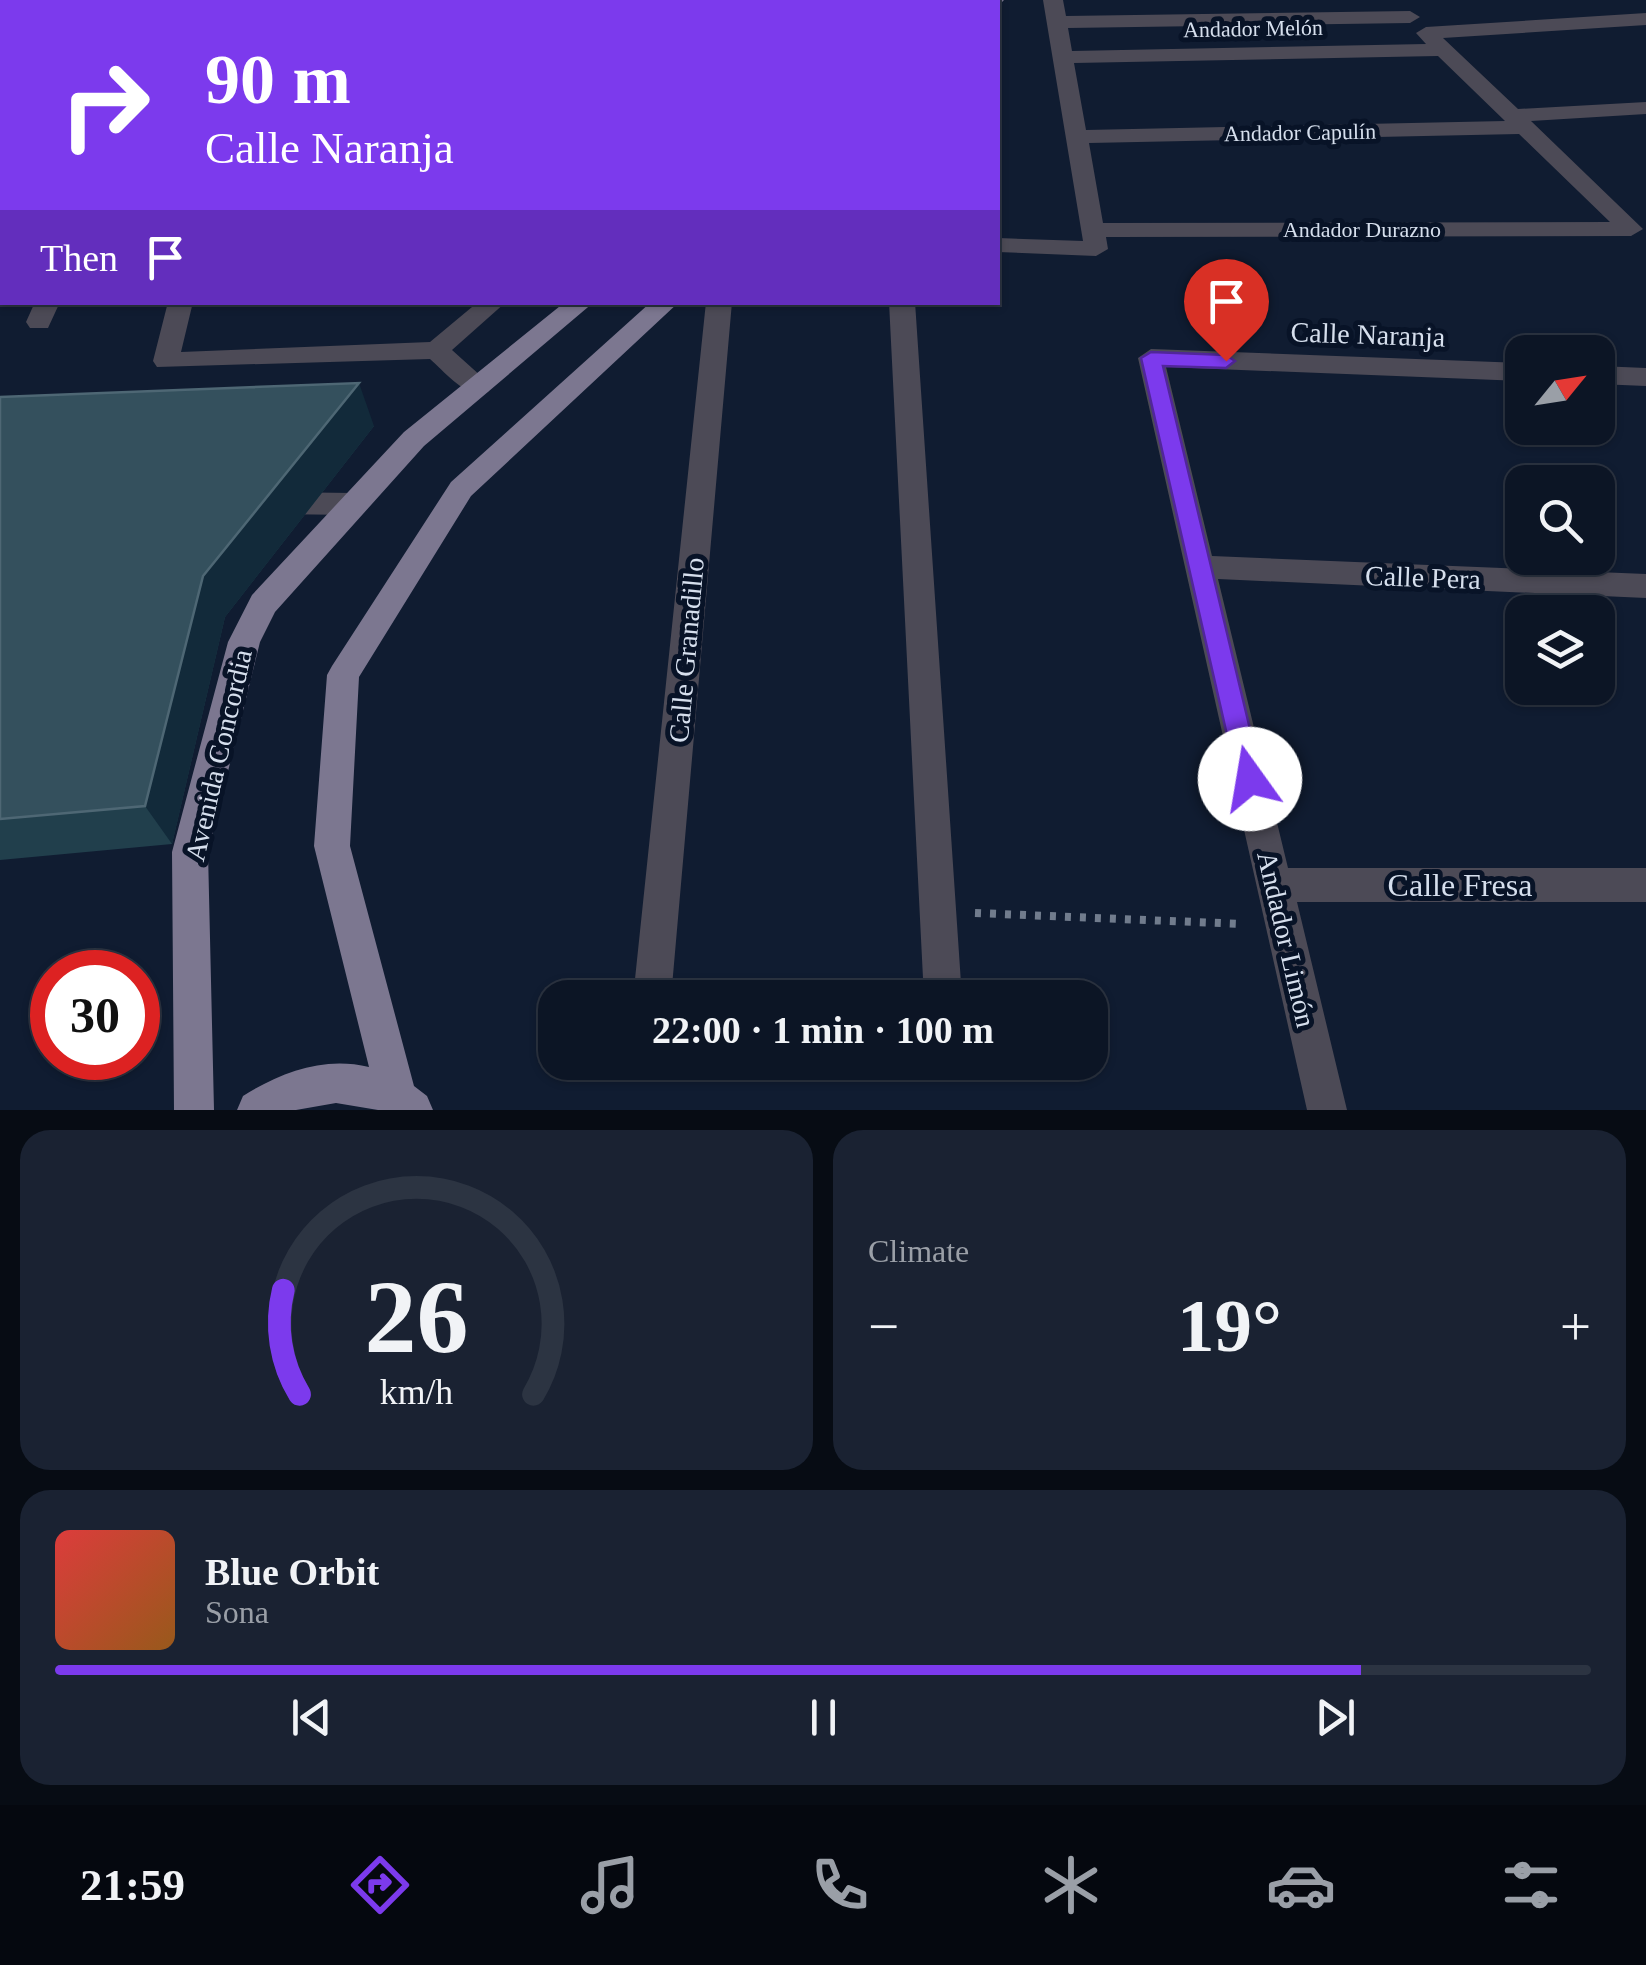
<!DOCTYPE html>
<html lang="en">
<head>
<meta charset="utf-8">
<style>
  :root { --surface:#0c1525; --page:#1a2232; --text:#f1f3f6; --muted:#9a9fa7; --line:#2c3442; --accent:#7c3aed }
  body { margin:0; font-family:Georgia,serif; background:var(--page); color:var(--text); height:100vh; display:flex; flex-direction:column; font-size:38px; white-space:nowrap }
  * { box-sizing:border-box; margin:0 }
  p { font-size:32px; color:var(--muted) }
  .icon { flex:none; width:55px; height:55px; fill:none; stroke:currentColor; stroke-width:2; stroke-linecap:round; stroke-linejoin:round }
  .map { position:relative; height:1110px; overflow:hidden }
  .details { display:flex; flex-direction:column; gap:20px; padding:20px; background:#070c14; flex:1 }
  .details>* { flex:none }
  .top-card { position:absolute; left:0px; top:0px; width:1000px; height:305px; box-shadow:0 2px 8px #0004,0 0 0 2px var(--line); background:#7c3aed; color:#fff; overflow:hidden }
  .needle { width:65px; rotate:60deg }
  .fabs { position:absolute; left:1505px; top:335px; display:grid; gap:20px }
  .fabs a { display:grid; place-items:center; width:110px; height:110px; border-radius:20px; background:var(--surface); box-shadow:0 2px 8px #0004,0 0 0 2px var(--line); font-size:50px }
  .speed { position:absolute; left:30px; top:950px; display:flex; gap:20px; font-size:50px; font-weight:700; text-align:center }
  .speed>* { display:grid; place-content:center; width:130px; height:130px; border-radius:50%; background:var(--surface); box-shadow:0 2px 8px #0004,0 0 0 2px var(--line); line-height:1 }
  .speed .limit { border:15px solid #d22; background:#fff; color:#111 }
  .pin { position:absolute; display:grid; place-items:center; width:85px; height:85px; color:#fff; margin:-102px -42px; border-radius:50% 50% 50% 0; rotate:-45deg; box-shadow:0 0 10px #0007 }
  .pin .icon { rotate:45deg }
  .me { position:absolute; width:110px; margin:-55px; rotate:347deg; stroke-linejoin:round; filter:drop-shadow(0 0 8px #0008) }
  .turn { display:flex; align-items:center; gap:35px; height:210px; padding:0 40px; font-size:45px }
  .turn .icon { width:130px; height:130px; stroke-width:2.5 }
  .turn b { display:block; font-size:70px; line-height:85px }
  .then { display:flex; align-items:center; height:95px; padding:0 40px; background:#0003; gap:20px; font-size:38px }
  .big { font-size:75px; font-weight:700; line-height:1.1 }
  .details .tile { flex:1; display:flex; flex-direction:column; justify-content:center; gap:15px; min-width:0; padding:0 35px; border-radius:30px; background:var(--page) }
  .details .dial { align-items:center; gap:0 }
  .dial svg { height:260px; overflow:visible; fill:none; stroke:var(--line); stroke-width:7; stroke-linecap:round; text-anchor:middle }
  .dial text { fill:var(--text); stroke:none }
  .song { display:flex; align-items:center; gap:30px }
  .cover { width:120px; height:120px; border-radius:15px; background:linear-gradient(135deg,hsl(0 70% 55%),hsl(30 70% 35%)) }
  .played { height:10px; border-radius:5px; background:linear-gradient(90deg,var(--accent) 85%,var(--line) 85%) }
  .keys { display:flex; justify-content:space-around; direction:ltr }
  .heat { display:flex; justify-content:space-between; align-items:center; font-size:55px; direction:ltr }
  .details .tiles { flex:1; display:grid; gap:20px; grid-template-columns:1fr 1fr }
  .tile:last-child { grid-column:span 2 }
  .trip { position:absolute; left:538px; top:980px; width:570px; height:100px; border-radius:30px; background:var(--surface); box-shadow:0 2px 8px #0004,0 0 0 2px var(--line); font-weight:700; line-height:100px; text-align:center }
  .tabs { display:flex; height:160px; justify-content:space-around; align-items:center; background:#05080f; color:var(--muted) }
  .tabs .icon { width:70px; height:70px }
  .tabs .on { color:var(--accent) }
  .tabs b { font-size:45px; color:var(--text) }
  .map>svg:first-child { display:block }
</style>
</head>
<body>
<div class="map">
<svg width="1646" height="1110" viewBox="0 0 1646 1110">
  <rect width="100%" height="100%" fill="#101c31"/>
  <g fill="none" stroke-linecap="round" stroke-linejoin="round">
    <!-- path -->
    <path stroke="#717c8d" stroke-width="8" stroke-dasharray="6 9" stroke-linecap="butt" d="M975,913L1243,924"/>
    <!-- minor -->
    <path fill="#4c4a56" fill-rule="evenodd" d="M1043,0H1063L1066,16L1410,11L1420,17L1410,23L1068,28L1072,51L1426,44L1416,33L1426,27L1646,13V25L1443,38L1518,109L1646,102V114L1531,121L1643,229L1631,236L1106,237L1108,249L1096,256L998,252V238L1083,241ZM1438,56L1505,121L1086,130L1074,63ZM1519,134L1610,222L1103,223L1089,143Z
      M35,302H60L48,328H30L26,322Z
      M168,302H193L181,352L430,342L478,302H506L452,350L492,386L488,392C466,399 446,373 430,359L157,367L153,361Z
      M706,302H732L671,998H633Z
      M889,302H915L962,998H924Z
      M1151,349L1522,363V381L1166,367L1212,556L1646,574V598L1218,579L1288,868H1646V902H1297L1347,1110H1307L1138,358Z
      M1598,366L1646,368V386L1598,384Z
      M272,492L354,493L364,497L369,504L364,511L354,515L272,514L262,510L257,503L262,496Z"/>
    <!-- major -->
    <path fill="#7c7790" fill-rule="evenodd" d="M984,0H1004L998,6V2Z
      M565,302H594L424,446L275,612L260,642L208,852L214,1110H174L172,852L228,642L252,595L404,432Z
      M651,302H679L471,496L359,677L350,846L414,1086L427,1096L433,1110H378L336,1103L296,1110H237L243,1096C281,1072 324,1056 369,1067L314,846L327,675L332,666L451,482Z"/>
  </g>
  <!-- wall -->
  <path fill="#213f4c" d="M0,397L374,426L225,617L172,844L0,860Z"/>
  <!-- shaded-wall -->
  <path fill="#122a3a" d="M359,383L374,426L225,617L172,844L145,806L203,576Z"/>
  <!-- building -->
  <path fill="#34505d" stroke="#4e6774" stroke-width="2.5" d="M359,383L203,576L145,806L0,819V397Z"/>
  <!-- route -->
  <path fill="#7c3aed" stroke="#51269a" stroke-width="2.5" d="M1151,352L1226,355L1235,361L1226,368L1163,366L1262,779L1259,787L1250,790L1240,787L1237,779L1141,358Z"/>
  <g text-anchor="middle" stroke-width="10" stroke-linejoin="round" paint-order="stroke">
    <!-- far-street labels -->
    <g font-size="22" fill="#d6dfed" stroke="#081327">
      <text transform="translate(1253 28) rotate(-1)" y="8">Andador Melón</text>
      <text transform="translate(1300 132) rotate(-1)" y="8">Andador Capulín</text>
      <text x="1362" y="237">Andador Durazno</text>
    </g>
    <!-- street labels -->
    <g font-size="28" fill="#d6dfed" stroke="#081327">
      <text transform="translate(1368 334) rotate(2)" y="10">Calle Naranja</text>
      <text transform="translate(1423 577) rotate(2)" y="10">Calle Pera</text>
      <text transform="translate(686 650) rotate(-85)" y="10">Calle Granadillo</text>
      <text transform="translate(218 755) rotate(-77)" y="10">Avenida Concordia</text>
      <text transform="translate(1287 939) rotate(77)" y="10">Andador Limón</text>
    </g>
    <!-- near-street labels -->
    <g font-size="32" fill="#d6dfed" stroke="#081327">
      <text x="1460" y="896">Calle Fresa</text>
    </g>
  </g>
</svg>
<div class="fabs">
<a><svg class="needle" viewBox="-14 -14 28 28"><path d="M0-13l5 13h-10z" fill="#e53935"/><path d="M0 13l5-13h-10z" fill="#9a9fa7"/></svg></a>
<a><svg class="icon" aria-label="search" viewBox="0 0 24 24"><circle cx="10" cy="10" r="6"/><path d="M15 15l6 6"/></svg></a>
<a><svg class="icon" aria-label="layers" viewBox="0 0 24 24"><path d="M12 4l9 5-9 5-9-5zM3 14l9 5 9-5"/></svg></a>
</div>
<div class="speed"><div class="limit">30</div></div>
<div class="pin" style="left:1226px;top:361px;background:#d93025"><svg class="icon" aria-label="arrive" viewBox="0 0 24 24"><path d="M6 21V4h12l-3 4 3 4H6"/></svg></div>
<svg class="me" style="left:1250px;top:779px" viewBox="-20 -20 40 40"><circle r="19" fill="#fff"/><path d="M0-13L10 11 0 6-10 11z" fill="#7c3aed"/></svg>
<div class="trip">22:00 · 1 min · 100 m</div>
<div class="top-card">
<div class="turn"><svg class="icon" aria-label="right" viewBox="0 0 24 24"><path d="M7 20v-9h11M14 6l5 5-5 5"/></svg><div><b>90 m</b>Calle Naranja</div></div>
<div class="then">Then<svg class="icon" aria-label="arrive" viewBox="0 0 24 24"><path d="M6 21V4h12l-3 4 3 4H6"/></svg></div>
</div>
</div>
<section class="details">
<div class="tiles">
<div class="tile dial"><svg viewBox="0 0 100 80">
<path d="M14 69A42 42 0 1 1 86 69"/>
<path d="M14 69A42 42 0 0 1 9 37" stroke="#7c3aed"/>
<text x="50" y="56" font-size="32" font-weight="700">26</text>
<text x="50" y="72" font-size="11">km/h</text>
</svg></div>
<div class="tile"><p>Climate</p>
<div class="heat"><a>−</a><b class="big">19°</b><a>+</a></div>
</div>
<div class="tile">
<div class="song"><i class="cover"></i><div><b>Blue Orbit</b><p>Sona</p></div></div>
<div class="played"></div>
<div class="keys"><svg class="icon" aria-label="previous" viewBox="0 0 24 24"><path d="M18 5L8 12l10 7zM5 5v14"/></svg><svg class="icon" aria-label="pause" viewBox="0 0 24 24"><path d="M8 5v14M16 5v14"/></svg><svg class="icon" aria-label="next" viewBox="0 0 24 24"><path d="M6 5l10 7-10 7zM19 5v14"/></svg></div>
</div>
</div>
</section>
<nav class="tabs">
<b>21:59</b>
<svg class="icon on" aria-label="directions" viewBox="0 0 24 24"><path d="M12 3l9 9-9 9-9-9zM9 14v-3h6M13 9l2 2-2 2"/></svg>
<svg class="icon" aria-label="music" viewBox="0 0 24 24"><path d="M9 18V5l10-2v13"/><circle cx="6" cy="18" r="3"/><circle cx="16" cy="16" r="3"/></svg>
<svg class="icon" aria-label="phone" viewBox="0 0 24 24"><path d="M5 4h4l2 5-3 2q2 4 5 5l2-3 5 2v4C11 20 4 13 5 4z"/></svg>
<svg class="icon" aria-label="climate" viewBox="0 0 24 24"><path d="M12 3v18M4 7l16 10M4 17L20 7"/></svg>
<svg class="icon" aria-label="car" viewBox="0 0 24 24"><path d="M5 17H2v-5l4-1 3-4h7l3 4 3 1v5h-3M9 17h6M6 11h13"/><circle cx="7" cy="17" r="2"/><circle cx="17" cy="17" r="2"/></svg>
<svg class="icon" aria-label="filters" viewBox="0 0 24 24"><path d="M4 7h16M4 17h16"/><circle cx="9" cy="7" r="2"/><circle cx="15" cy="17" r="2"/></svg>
</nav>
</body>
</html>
